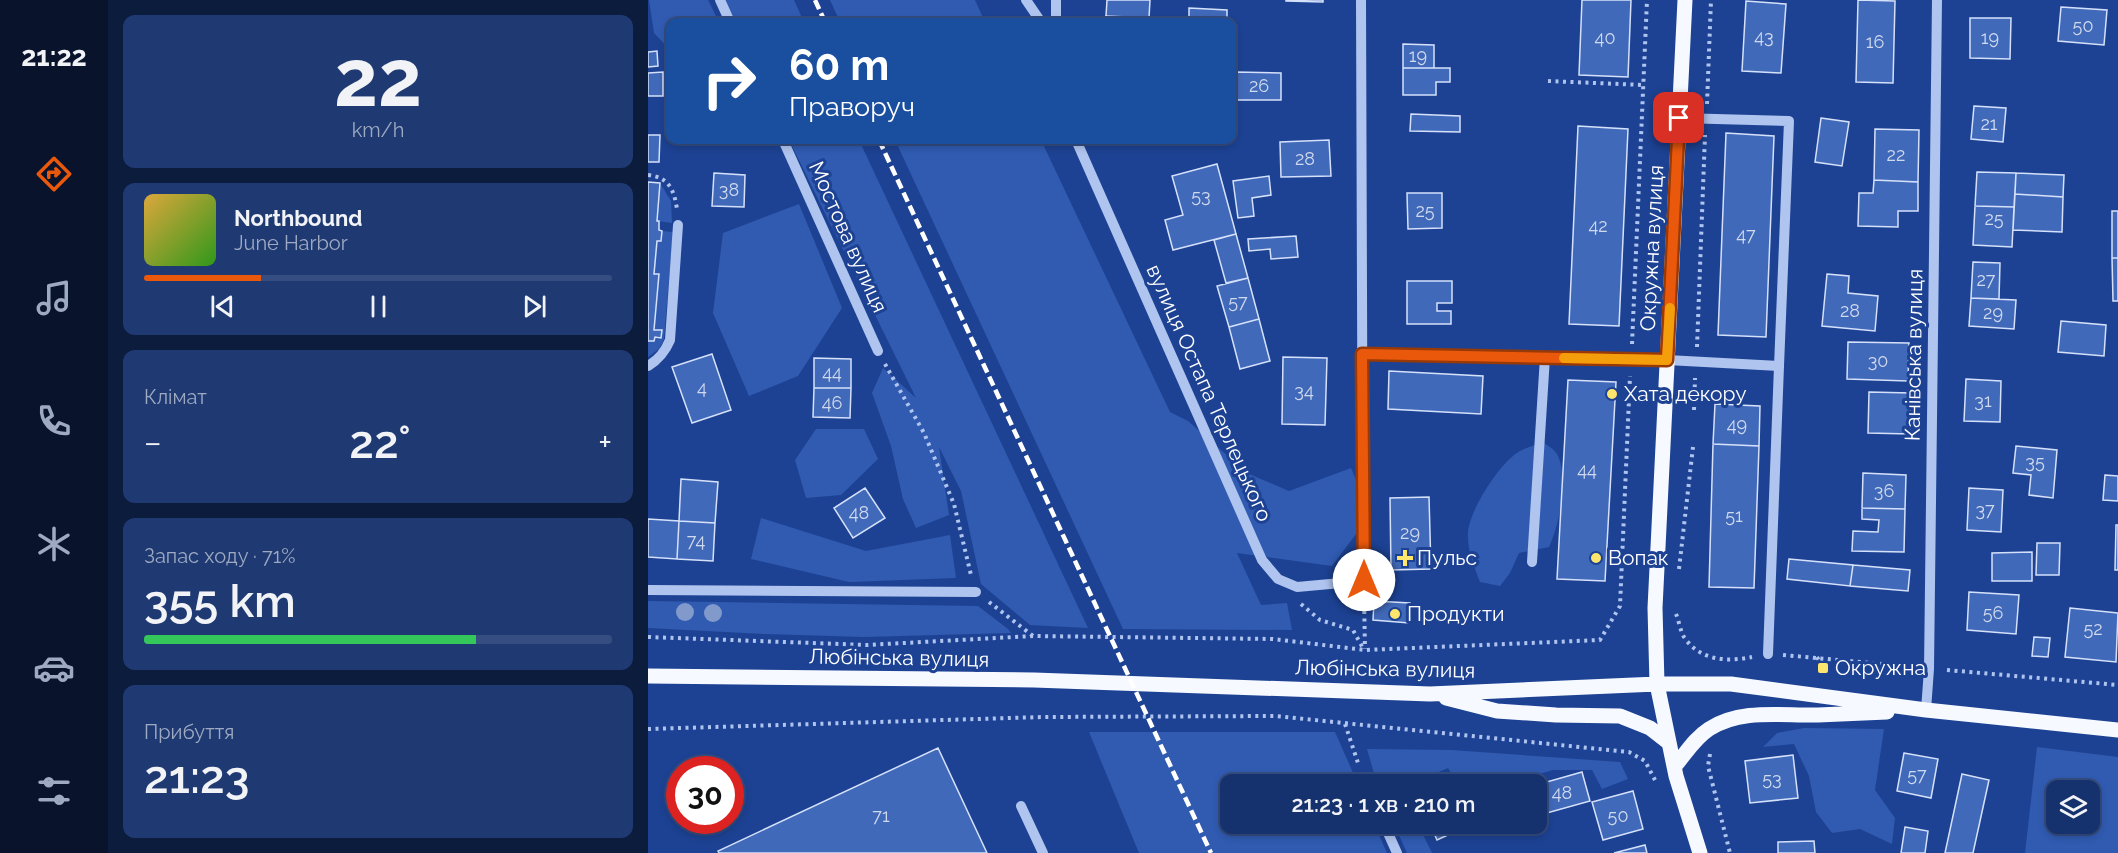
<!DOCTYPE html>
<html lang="uk">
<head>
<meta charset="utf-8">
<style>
  :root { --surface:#16326e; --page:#1f3a73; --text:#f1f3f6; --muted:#9eaac2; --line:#354d81; --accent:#ea580c }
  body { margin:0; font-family:Raleway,sans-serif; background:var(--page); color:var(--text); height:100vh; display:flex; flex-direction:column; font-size:22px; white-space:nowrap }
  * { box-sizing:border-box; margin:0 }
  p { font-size:20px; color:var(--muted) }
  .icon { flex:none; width:33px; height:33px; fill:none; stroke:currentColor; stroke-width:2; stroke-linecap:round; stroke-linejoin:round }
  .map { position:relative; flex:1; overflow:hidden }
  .drawer { display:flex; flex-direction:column; gap:15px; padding:15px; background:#0c1c3c; width:540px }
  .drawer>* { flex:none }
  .banner { position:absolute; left:18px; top:18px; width:570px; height:126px; border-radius:12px; box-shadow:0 3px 9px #0003,0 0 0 2px var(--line); background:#1a4fa0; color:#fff; overflow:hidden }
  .fabs { position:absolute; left:1398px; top:780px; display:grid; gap:12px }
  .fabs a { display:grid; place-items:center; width:54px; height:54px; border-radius:12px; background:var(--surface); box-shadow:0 3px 9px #0003,0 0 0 2px var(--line); font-size:30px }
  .speed { position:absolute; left:18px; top:756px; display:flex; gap:12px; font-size:30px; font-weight:700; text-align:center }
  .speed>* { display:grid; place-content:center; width:78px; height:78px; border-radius:50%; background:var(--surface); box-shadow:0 3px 9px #0003,0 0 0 2px var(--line); line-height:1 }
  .speed .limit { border:9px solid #d22; background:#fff; color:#111 }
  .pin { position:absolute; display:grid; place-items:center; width:51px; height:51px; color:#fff; margin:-26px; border-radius:12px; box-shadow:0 3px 9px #0006 }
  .me { position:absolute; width:66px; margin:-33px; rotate:0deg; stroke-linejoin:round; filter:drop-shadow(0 0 4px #0008) }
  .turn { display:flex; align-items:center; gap:21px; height:126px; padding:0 24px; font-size:27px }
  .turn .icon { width:78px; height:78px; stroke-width:2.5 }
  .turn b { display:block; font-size:42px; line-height:51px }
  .big { font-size:45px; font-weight:600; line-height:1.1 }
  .drawer .tile { flex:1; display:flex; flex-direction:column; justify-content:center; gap:9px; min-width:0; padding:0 21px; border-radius:12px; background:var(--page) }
  .drawer .dial { align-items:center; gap:0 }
  .dial b { font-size:78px; line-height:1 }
  .song { display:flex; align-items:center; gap:18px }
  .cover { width:72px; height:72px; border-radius:9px; background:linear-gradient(135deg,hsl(40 70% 55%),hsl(110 70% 35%)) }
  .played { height:6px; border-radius:3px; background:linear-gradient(90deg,var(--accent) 25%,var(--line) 25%) }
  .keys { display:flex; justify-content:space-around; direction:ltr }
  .heat { display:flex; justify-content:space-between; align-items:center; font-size:33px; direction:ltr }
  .charge { height:9px; border-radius:4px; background:linear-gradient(90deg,#34c759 71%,var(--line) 0) }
  .trip { position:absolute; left:572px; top:774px; width:327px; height:60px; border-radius:12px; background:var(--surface); box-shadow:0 3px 9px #0003,0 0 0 2px var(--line); font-weight:600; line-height:60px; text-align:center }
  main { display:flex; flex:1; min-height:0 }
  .tabs { display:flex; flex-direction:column; width:108px; justify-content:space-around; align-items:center; background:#09142c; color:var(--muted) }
  .tabs .icon { width:42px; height:42px }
  .tabs .active { color:var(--accent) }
  .tabs b { font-size:27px; color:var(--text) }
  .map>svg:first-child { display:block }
</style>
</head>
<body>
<main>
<nav class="tabs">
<b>21:22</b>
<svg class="icon active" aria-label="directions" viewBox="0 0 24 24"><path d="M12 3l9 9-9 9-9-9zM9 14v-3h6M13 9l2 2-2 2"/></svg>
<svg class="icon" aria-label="music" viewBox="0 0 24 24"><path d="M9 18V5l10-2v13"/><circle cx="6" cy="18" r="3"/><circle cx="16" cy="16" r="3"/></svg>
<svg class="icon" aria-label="phone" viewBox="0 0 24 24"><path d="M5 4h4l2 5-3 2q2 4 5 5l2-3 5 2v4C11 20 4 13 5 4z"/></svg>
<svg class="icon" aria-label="climate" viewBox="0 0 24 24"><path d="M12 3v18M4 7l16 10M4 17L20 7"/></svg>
<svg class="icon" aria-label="car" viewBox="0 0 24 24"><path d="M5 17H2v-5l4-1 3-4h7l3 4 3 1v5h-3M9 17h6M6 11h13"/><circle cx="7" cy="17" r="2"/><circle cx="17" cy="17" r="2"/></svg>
<svg class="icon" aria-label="filters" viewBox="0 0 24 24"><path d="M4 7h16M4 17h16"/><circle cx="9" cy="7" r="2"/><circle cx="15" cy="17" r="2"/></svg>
</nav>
<section class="drawer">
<div class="tile dial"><b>22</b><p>km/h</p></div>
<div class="tile">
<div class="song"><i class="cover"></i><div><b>Northbound</b><p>June Harbor</p></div></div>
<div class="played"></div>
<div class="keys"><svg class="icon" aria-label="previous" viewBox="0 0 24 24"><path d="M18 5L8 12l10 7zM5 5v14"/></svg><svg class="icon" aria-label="pause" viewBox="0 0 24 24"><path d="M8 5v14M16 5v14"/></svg><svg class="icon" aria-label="next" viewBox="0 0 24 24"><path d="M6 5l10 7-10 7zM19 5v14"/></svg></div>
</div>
<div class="tile"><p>Клімат</p>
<div class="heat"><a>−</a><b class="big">22°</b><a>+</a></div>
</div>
<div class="tile"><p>Запас ходу · 71%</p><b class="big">355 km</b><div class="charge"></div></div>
<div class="tile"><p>Прибуття</p><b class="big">21:23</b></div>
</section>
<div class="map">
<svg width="1470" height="853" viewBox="0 0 1470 853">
  <rect width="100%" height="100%" fill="#1d4293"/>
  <!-- green -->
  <path fill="#305bb1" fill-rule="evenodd" d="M1,0H60L71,22H22V50L6,33Z
    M73,0H146L156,22H84Z
    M182,0H327L337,22H192Z
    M141,140H211L440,628L382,625L333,584L313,491L291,447L301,515L268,528L255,499L243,446L224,393L235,368L268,398Z
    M247,140H393L522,412L540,421L599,473L641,491L703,468L723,514L684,566L589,553L613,605L639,603L644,630L475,629Z
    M12,183L23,201L24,223L9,221Z
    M151,204L194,308L150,376L101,396L65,313L75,233Z
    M14,231L25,232L16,339L11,349L0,357V341H6L7,337L13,338V330H6L11,274H6L9,241L13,240Z
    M168,429H216L230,459L193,495L158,498L147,460Z
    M894,442C899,445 906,449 909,454C921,477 912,523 901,547L871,553L862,573L852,586L832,582C826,566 819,550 820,532C822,510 848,470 865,456C872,449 885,446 894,442Z
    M113,518L218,551L302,535L308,578L201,582L103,559Z
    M0,601L330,606L360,629L363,633L216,637L116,634L0,628Z
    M1156,728L1236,729L1227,790L1247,818L1244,844L1212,829L1184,833L1168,812L1161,776L1146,744L1115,747L1129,733Z
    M441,732H687L710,784H582V824H726L739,853H491Z
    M1389,747L1470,757V853H1377ZM1408,790H1442V824H1408Z
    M719,749L803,750L972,762L980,779L954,789L944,770H905L868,781L867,784H810L800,768L763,784H729Z
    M746,824H770L784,853H759Z"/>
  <!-- building -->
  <path fill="#4169b9" stroke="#d5e1fa" stroke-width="1.5" d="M459,0H502L501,18L458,16Z
    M638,0H675V2L638,1Z
    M934,0H983L980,77L931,75Z
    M1210,0L1247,1L1245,83L1208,82Z
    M1098,1L1138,4L1133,73L1094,71Z
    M1413,7L1459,10L1456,45L1410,41Z
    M541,8L579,10V22H458V16L541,20Z
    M1322,18H1363L1362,59L1322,58Z
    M755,44L786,45V68H755Z
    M9,51L10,66L0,67V52Z
    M755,68H802V82H788V95H755Z
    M15,72V96H0V73Z
    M588,72L633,73V100H588Z
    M1326,106L1358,108L1355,142L1323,139Z
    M763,114L812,116V132L762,131Z
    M1173,118L1201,122L1194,166L1167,162Z
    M930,126L980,129L971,326L921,324Z
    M1227,129L1271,130L1270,182L1226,180Z
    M1078,133L1126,136L1118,337L1070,335Z
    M0,135H12L11,162H0Z
    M681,140L683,176L633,177L632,142Z
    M569,164L588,234L525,250L517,220L535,215L524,176Z
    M1329,172L1368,173L1366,207L1327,206Z
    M66,173L97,175L96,207L64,206Z
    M1368,173L1416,175L1415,197L1367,194Z
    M621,176L623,195L604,198L606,216L590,218L585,181Z
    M1226,180L1270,182V211H1250V227L1210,226L1211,193H1225Z
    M0,182L12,183L9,221H11V230L14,231L13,241H9L6,274H11L6,330H14L13,338L7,337L6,341H0Z
    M759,193H794V228L760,229Z
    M1367,194L1415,197L1414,232L1365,230Z
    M1327,206L1366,207L1364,247L1325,245Z
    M1464,211H1470V258H1464Z
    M588,234L600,278L578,283L566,240Z
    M648,236L650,257L623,259L622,249L601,251L600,239Z
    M1464,258H1470V301H1465Z
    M1325,262L1352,263L1351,299L1323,298Z
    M1179,274L1201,276L1200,293L1230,296L1227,331L1174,326Z
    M600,278L611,319L581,327L569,286Z
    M759,281H804V303H789V311H803V324H759Z
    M1323,298L1368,300L1366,329L1321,326Z
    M611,319L622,361L592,369L581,327Z
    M1413,321L1458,325L1456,356L1410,352Z
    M1200,342L1261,343L1260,381L1199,379Z
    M64,354L83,410L44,423L24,367Z
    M635,357L679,358L677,425L634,424Z
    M166,358L203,359V388H166Z
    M741,371L835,376L833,414L740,409Z
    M1318,379L1353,381L1352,422L1316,421Z
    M920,380L968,382L957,581L909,579Z
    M166,388H203L202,418L165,417Z
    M1221,392L1263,393L1262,434L1220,433Z
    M1067,404L1112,406L1111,446L1065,444Z
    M1065,444L1111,446L1106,588L1061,587Z
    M1368,446L1409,450L1405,498L1381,495L1383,475L1365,473Z
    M1215,473L1258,475L1257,509L1214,508Z
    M1457,475L1470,476V501L1455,500Z
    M33,479L70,482L67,523L31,521Z
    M217,488L237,518L205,538L186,508Z
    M1321,488L1355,490L1353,532L1319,530Z
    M781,497L783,569L743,570L742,498Z
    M1214,508L1257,509L1256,552L1204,551L1205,531L1230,532L1231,520L1214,519Z
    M0,519L31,521L29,559L0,557Z
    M31,521L67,523L65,561L29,559Z
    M1468,525H1470V570H1467Z
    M1389,543H1412L1411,575H1388Z
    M1384,552V581H1344V553Z
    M1141,559L1205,565L1202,586L1139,579Z
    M1205,565L1262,570L1260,591L1202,586Z
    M1321,592L1371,595L1368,634L1319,630Z
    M726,601L762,603L761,623L725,620Z
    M1422,608L1470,613L1468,662L1417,657Z
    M1386,637L1402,638L1400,657L1384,656Z
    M290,748L339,853H71L70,851Z
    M1256,753L1290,759L1283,798L1249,791Z
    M1145,755L1150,798L1102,803L1097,761Z
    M934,772L942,801L888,816V785Z
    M1314,774L1341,780L1325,853H1297Z
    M802,776L806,784H784Z
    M985,791L995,829L955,840L944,802Z
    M782,824H824L789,840Z
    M1257,827L1280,831L1277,853H1253Z
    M1166,841L1167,853H1130V842Z
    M997,845L999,853H966Z"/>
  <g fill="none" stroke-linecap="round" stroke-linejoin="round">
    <!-- path -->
    <path stroke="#afc4ef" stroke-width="4" stroke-dasharray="3 4.5" stroke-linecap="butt" d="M900,81L995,85
      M1059,104L1063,0
      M0,175C21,177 26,190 29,209
      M984,344L999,0
      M1049,347L1057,135
      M237,364L276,433L306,504L323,575
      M1046,410L1047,378
      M1031,569L1045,447
      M716,596L717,649
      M341,602L385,636
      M653,604L672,620L705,630L716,650
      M1028,614C1031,621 1032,630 1036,637C1052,661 1079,662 1104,657
      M0,637L219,645L385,636L625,639L717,650L952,640L972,606L982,376
      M1135,655L1256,666
      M1169,657L1175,668
      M1299,670L1470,685
      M1242,674L1256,666
      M697,724L710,763
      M0,729L395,717L627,716L981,752L997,761L1007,780
      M1062,754L1060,766L1082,853"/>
    <!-- minor -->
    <path stroke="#afc4ef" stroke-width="10" d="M72,0L82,22
      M378,0L393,22
      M408,0V22
      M135,140L230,351
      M428,140L614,560L630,579L649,587L715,581L713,0
      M714,354L1019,360L1131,366L1141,121L1031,118
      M0,366C11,359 17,352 22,340L30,225
      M884,562L897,357
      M0,590L328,592
      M1120,654L1131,366
      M1278,710L1281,669L1289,0
      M716,778L718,784
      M373,806L395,853
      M736,824L749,853"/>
    <!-- major -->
    <path stroke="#f6f9ff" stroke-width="15" d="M1037,0L1007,608L1009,684L1028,776L1052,853
      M0,676L386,680L782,694L1009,684H1083L1278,710L1470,730
      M798,698L849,711L908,715L972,716L1002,728L1020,742
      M1027,766C1038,753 1047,738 1061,729C1093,708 1135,716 1170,715C1193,714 1216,713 1239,712"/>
    <!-- rail -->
    <path stroke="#fff" stroke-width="4.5" stroke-dasharray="10 4.5" stroke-linecap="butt" d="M167,0L177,22
      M231,140L563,853"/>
  </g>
  <!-- trees -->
  <g fill="#8299cc">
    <circle cx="37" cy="612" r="9"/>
    <circle cx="65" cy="613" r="9"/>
  </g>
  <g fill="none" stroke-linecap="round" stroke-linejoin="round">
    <defs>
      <path id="route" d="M716,580L714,354L1019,360L1031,118"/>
    </defs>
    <!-- route casing -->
    <use href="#route" stroke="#983908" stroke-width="15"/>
    <!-- route -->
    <use href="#route" stroke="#ea580c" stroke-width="10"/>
    <!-- slow -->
    <path stroke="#f59e0b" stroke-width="10" d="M916,358L1019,360L1022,308"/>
  </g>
  <!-- markers -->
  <g fill="#fee56d" stroke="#1d4293" stroke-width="2">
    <circle cx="964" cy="394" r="6"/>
    <path d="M754 549h6v6h6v6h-6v6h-6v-6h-6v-6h6z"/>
    <circle cx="948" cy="558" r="6"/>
    <circle cx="747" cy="614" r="6"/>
    <rect x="1169" y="662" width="12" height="12" rx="3"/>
  </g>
  <g text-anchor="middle" stroke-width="6" stroke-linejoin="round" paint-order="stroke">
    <!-- number labels -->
    <g font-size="18" fill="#d0daee">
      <text x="1435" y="32">50</text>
      <text x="1116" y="43">43</text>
      <text x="957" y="44">40</text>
      <text x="1342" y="44">19</text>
      <text x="1227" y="48">16</text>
      <text x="770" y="62">19</text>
      <text x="611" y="92">26</text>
      <text x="1341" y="130">21</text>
      <text x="1248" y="161">22</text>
      <text x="657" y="165">28</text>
      <text x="81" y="196">38</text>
      <text x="553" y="202">53</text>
      <text x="777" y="217">25</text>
      <text x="1346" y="225">25</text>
      <text x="950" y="232">42</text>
      <text x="1098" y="241">47</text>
      <text x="1338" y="286">27</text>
      <text x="590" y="308">57</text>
      <text x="1202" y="317">28</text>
      <text x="1345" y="319">29</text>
      <text x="1230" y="367">30</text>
      <text x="184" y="379">44</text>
      <text x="54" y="394">4</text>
      <text x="656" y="397">34</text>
      <text x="1335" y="407">31</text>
      <text x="184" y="409">46</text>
      <text x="1089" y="431">49</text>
      <text x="1387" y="468">35</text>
      <text x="939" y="476">44</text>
      <text x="1236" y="497">36</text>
      <text x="1337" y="516">37</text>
      <text x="211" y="519">48</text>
      <text x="1086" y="522">51</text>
      <text x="762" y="539">29</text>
      <text x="48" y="547">74</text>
      <text x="1345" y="619">56</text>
      <text x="1445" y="635">52</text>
      <text x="1269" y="781">57</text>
      <text x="1124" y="785">53</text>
      <text x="914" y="799">48</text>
      <text x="233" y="822">71</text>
      <text x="970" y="822">50</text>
    </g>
    <!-- street labels -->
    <g font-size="21" fill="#fff" stroke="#1d4293">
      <text transform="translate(200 237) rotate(66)" y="7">Мостова вулиця</text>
      <text transform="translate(1004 248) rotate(-87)" y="7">Окружна вулиця</text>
      <text transform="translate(1266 355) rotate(-89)" y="7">Канівська вулиця</text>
      <text transform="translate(561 393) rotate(66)" y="7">вулиця Остапа Терлецького</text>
      <text transform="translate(251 658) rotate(1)" y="7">Любінська вулиця</text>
      <text transform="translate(737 669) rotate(1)" y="7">Любінська вулиця</text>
    </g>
    <!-- poi labels -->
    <g font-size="21" fill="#fff" stroke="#1d4293" text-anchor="start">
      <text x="976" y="401">Хата декору</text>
      <text x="769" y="565">Пульс</text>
      <text x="960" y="565">Вопак</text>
      <text x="759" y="621">Продукти</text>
      <text x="1187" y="675">Окружна</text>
    </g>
  </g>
</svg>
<div class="fabs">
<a><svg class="icon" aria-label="layers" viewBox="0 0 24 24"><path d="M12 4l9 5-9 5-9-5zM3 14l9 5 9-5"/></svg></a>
</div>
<div class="speed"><div class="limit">30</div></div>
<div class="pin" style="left:1031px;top:118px;background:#d93025"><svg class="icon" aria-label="arrive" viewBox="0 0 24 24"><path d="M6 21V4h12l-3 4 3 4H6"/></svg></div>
<svg class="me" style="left:716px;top:580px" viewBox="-20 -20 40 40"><circle r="19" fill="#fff"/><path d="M0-13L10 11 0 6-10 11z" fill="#ea580c"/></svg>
<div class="trip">21:23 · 1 хв · 210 m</div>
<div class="banner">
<div class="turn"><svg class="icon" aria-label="right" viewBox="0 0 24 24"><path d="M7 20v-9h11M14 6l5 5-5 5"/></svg><div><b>60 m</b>Праворуч</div></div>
</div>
</div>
</main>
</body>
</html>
